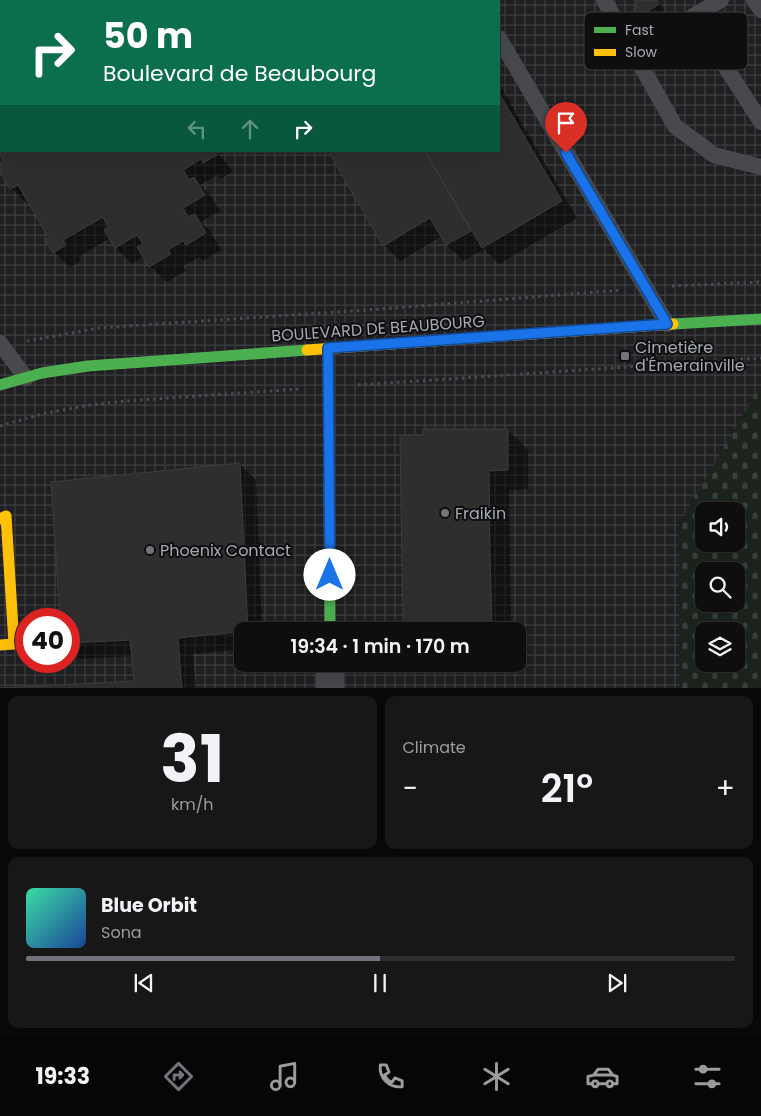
<!DOCTYPE html>
<html lang="en">
<head>
<meta charset="utf-8">
<style>
  :root { --surface:#0e0e0f; --page:#171718; --text:#f1f3f6; --muted:#9b9c9e; --line:#2e2e2f; --accent:#72747c }
  body { margin:0; font-family:Poppins,sans-serif; background:var(--page); color:var(--text); height:100vh; display:flex; flex-direction:column; font-size:19px; white-space:nowrap }
  * { box-sizing:border-box; margin:0 }
  p { font-size:16px; color:var(--muted) }
  .icon { flex:none; width:28px; height:28px; fill:none; stroke:currentColor; stroke-width:2; stroke-linecap:round; stroke-linejoin:round }
  .map { position:relative; height:688px; overflow:hidden }
  .details { display:flex; flex-direction:column; gap:8px; padding:8px; background:#080808; flex:1 }
  .details>* { flex:none }
  .banner { position:absolute; left:0px; top:0px; width:500px; height:152px; box-shadow:0 5px 20px #0002,0 0 0 1px var(--line); background:#0b6e4f; color:#fff; overflow:hidden }
  .controls { position:absolute; left:695px; top:502px; display:grid; gap:10px }
  .controls a { display:grid; place-items:center; width:50px; height:50px; border-radius:10px; background:var(--surface); box-shadow:0 5px 20px #0002,0 0 0 1px var(--line); font-size:25px }
  .speed { position:absolute; left:15px; top:608px; display:flex; gap:10px; font-size:25px; font-weight:700; text-align:center }
  .speed>* { display:grid; place-content:center; width:65px; height:65px; border-radius:50%; background:var(--surface); box-shadow:0 5px 20px #0002,0 0 0 1px var(--line); line-height:1 }
  .speed .limit { border:8px solid #d22; background:#fff; color:#111 }
  .pin { position:absolute; display:grid; place-items:center; width:42px; height:42px; color:#fff; margin:-51px -21px; border-radius:50% 50% 50% 0; rotate:-45deg; box-shadow:0 0 5px #0007 }
  .pin .icon { rotate:45deg }
  .me { position:absolute; width:55px; margin:-28px; rotate:0deg; stroke-linejoin:round; filter:drop-shadow(0 0 4px #0008) }
  .turn { display:flex; align-items:center; gap:18px; height:105px; padding:0 20px; font-size:22px }
  .turn .icon { width:65px; height:65px; stroke-width:2.5 }
  .turn b { display:block; font-size:35px; line-height:42px }
  .lanes { display:flex; align-items:center; height:48px; padding:0 20px; background:#0003; justify-content:center; gap:25px; direction:ltr }
  .lanes .off { opacity:.35 }
  .big { font-size:38px; font-weight:600; line-height:1.1 }
  .details .tile { flex:1; display:flex; flex-direction:column; justify-content:center; gap:8px; min-width:0; padding:0 18px; border-radius:10px; background:var(--page) }
  .details .dial { align-items:center; gap:0 }
  .dial b { font-size:65px; line-height:1 }
  .song { display:flex; align-items:center; gap:15px }
  .cover { width:60px; height:60px; border-radius:8px; background:linear-gradient(135deg,hsl(160 70% 55%),hsl(220 70% 35%)) }
  .played { height:5px; border-radius:2px; background:linear-gradient(90deg,var(--accent) 50%,var(--line) 50%) }
  .keys { display:flex; justify-content:space-around; direction:ltr }
  .heat { display:flex; justify-content:space-between; align-items:center; font-size:28px; direction:ltr }
  .details .tiles { flex:1; display:grid; gap:8px; grid-template-columns:1fr 1fr }
  .tile:last-child { grid-column:span 2 }
  .trip { position:absolute; left:234px; top:622px; width:292px; height:50px; border-radius:10px; background:var(--surface); box-shadow:0 5px 20px #0002,0 0 0 1px var(--line); font-weight:600; line-height:50px; text-align:center }
  .tabs { display:flex; height:80px; justify-content:space-around; align-items:center; background:#060606; color:var(--muted) }
  .tabs .icon { width:35px; height:35px }
  .tabs .current { color:var(--accent) }
  .tabs b { font-size:22px; color:var(--text) }
  .map>svg:first-child { display:block }
</style>
</head>
<body>
<div class="map">
<svg width="761" height="689" viewBox="0 0 761 689">
  <defs>
    <pattern id="industrial-grid" width="8" height="8" patternUnits="userSpaceOnUse" patternTransform="scale(1.25)"><rect width="8" height="8" fill="#202022"/><path d="M0 4h8M4 0v8" fill="none" stroke="#3d3e40"/></pattern>
    <pattern id="cemetery-stones" width="16" height="16" patternUnits="userSpaceOnUse" patternTransform="scale(1.25)"><rect width="16" height="16" fill="#1d241e"/><path d="M2 7V4a2 2 0 0 1 4 0v3zM10 15v-3a2 2 0 0 1 4 0v3z" fill="#3b413c"/></pattern>
  </defs>
  <rect width="100%" height="100%" fill="#131314"/>
  <!-- industrial -->
  <path fill="url(#industrial-grid)" fill-rule="evenodd" d="M0,0H761V688L0,689ZM1,1H499V151H1ZM704,511H736V544H704ZM704,571H736V604H704ZM26,619H69V661H26ZM242,631H518V664H242ZM704,631H736V664H704Z"/>
  <!-- cemetery -->
  <path fill="url(#cemetery-stones)" fill-rule="evenodd" d="M761,393V688H679L678,526L755,394ZM704,511H736V544H704ZM704,571H736V604H704ZM704,631H736V664H704Z"/>
  <!-- shadow -->
  <path fill="#0007" d="M0,0H124L125,1H1V151H215L226,162L232,172L220,179L217,175L200,185L210,195L220,211L201,222L210,231L221,250L203,261L199,257L183,266L186,271L166,282L150,266L144,256L132,264L116,248L110,238L79,257L81,261L70,268L54,252L51,238L30,203L27,204L11,188L0,169V165L6,162L0,152Z
    M241,0H450V1H242Z
    M636,0H658L664,10L645,22L640,16V6Z
    M499,84L577,218L499,264L484,249L463,261L447,245L442,236L400,261L384,245L329,151H499Z
    M508,430L528,450V489L509,490L511,631H407L404,628Z
    M240,464L256,480L262,631H242V649L193,654L196,689H5L136,682L133,656L79,659L69,648V619Z"/>
  <!-- building -->
  <path fill="#2e2e2f" stroke="#3c3d40" d="M0,0H119L120,1H1V151H214L217,155L203,163L201,159L183,170L189,180L194,177L205,195L183,208L188,217L195,214L206,233L186,245L183,241L168,250L171,254L149,267L137,247L143,244L137,235L115,248L104,230L108,227L103,217L63,240L66,245L53,253L45,240L49,238L18,185L10,189L0,172V164L4,161L0,154Z
    M239,0H336L337,1H240Z
    M336,0H444L445,1H337Z
    M634,0H657L659,4L639,17L633,9L638,6Z
    M499,93L562,201L482,248L425,151H499Z
    M328,151H425L471,231L446,245L430,218L383,246Z
    M423,429H508V470L489,471L490,555L492,626L403,628L400,435H423Z
    M240,463L248,631L178,638L182,689H0V688L134,681L130,640L69,643V619H60L51,482Z"/>
  <g fill="none" stroke-linecap="round" stroke-linejoin="round">
    <!-- path -->
    <path stroke="#494b4e" stroke-width="3" stroke-dasharray="2.5 4" stroke-linecap="butt" d="M672,286L761,282
      M27,341L99,328L381,309L621,290
      M358,385L761,358
      M0,426L42,414L83,406L125,401L299,389"/>
    <!-- lane -->
    <path stroke="#48494c" stroke-width="16" d="M476,0L477,1
      M604,0L675,126L714,155L761,167
      M721,0L693,16L761,122
      M754,0L761,10
      M499,38L667,324
      M0,343L26,378"/>
    <!-- street -->
    <path stroke="#48494c" stroke-width="28" d="M330,664V689"/>
    <!-- fast -->
    <path stroke="#4caf50" stroke-width="11" d="M673,324L761,319
      M328,348L330,631
      M0,385L42,373L88,366L307,350"/>
    <!-- slow -->
    <path stroke="#ffc107" stroke-width="11" d="M307,350L673,324
      M0,519L6,516L14,644L0,645"/>
  </g>
  <g fill="none" stroke-linecap="round" stroke-linejoin="round">
    <defs>
      <path id="route" d="M330,575L328,348L667,324L566,153"/>
    </defs>
    <!-- route casing -->
    <use href="#route" stroke="#114b97" stroke-width="12"/>
    <!-- route -->
    <use href="#route" stroke="#1a73e8" stroke-width="9"/>
  </g>
  <!-- markers -->
  <g fill="#72747c" stroke="#0e0e0f" stroke-width="2">
    <rect x="620" y="351" width="10" height="10" rx="2.5"/>
    <circle cx="445" cy="513" r="5"/>
    <circle cx="150" cy="550" r="5"/>
  </g>
  <g text-anchor="middle" stroke-width="4" stroke-linejoin="round" paint-order="stroke">
    <!-- street labels -->
    <g font-size="16" fill="#a5a9b4" stroke="#0e0e0f">
      <text transform="translate(378 328) rotate(-4)" y="6">BOULEVARD DE BEAUBOURG</text>
    </g>
    <!-- poi labels -->
    <g font-size="16" fill="#a5a9b4" stroke="#0e0e0f" text-anchor="start">
      <text x="635" y="353">Cimetière<tspan x="635" dy="18">d'Émerainville</tspan></text>
      <text x="455" y="519">Fraikin</text>
      <text x="160" y="556">Phoenix Contact</text>
    </g>
  </g>
  <!-- legend -->
  <rect x="584" y="12" width="164" height="58" rx="8" fill="#0e0e0f" stroke="#3b3c41" stroke-width="1"/>
  <rect x="594" y="27" width="22" height="6" fill="#4caf50"/>
  <rect x="594" y="49" width="22" height="7" fill="#ffc107"/>
  <g font-size="14" fill="#a5a9b4">
    <text x="625" y="35">Fast</text>
    <text x="625" y="57">Slow</text>
  </g>
</svg>
<div class="controls">
<a><svg class="icon" aria-label="sound" viewBox="0 0 24 24"><path d="M4 9h4l5-4v14l-5-4H4zM17 9q2 3 0 6"/></svg></a>
<a><svg class="icon" aria-label="search" viewBox="0 0 24 24"><circle cx="10" cy="10" r="6"/><path d="M15 15l6 6"/></svg></a>
<a><svg class="icon" aria-label="layers" viewBox="0 0 24 24"><path d="M12 4l9 5-9 5-9-5zM3 14l9 5 9-5"/></svg></a>
</div>
<div class="speed"><div class="limit">40</div></div>
<div class="pin" style="left:566px;top:153px;background:#d93025"><svg class="icon" aria-label="arrive" viewBox="0 0 24 24"><path d="M6 21V4h12l-3 4 3 4H6"/></svg></div>
<svg class="me" style="left:330px;top:575px" viewBox="-20 -20 40 40"><circle r="19" fill="#fff"/><path d="M0-13L10 11 0 6-10 11z" fill="#1a73e8"/></svg>
<div class="trip">19:34 · 1 min · 170 m</div>
<div class="banner">
<div class="turn"><svg class="icon" aria-label="right" viewBox="0 0 24 24"><path d="M7 20v-9h11M14 6l5 5-5 5"/></svg><div><b>50 m</b>Boulevard de Beaubourg</div></div>
<div class="lanes"><svg class="icon off" aria-label="left" viewBox="0 0 24 24"><path d="M17 20v-9H6M10 6l-5 5 5 5"/></svg><svg class="icon off" aria-label="ahead" viewBox="0 0 24 24"><path d="M12 20V5M6 11l6-6 6 6"/></svg><svg class="icon" aria-label="right" viewBox="0 0 24 24"><path d="M7 20v-9h11M14 6l5 5-5 5"/></svg></div>
</div>
</div>
<section class="details">
<div class="tiles">
<div class="tile dial"><b>31</b><p>km/h</p></div>
<div class="tile"><p>Climate</p>
<div class="heat"><a>−</a><b class="big">21°</b><a>+</a></div>
</div>
<div class="tile">
<div class="song"><i class="cover"></i><div><b>Blue Orbit</b><p>Sona</p></div></div>
<div class="played"></div>
<div class="keys"><svg class="icon" aria-label="previous" viewBox="0 0 24 24"><path d="M18 5L8 12l10 7zM5 5v14"/></svg><svg class="icon" aria-label="pause" viewBox="0 0 24 24"><path d="M8 5v14M16 5v14"/></svg><svg class="icon" aria-label="next" viewBox="0 0 24 24"><path d="M6 5l10 7-10 7zM19 5v14"/></svg></div>
</div>
</div>
</section>
<nav class="tabs">
<b>19:33</b>
<svg class="icon current" aria-label="directions" viewBox="0 0 24 24"><path d="M12 3l9 9-9 9-9-9zM9 14v-3h6M13 9l2 2-2 2"/></svg>
<svg class="icon" aria-label="music" viewBox="0 0 24 24"><path d="M9 18V5l10-2v13"/><circle cx="6" cy="18" r="3"/><circle cx="16" cy="16" r="3"/></svg>
<svg class="icon" aria-label="phone" viewBox="0 0 24 24"><path d="M5 4h4l2 5-3 2q2 4 5 5l2-3 5 2v4C11 20 4 13 5 4z"/></svg>
<svg class="icon" aria-label="climate" viewBox="0 0 24 24"><path d="M12 3v18M4 7l16 10M4 17L20 7"/></svg>
<svg class="icon" aria-label="car" viewBox="0 0 24 24"><path d="M5 17H2v-5l4-1 3-4h7l3 4 3 1v5h-3M9 17h6M6 11h13"/><circle cx="7" cy="17" r="2"/><circle cx="17" cy="17" r="2"/></svg>
<svg class="icon" aria-label="filters" viewBox="0 0 24 24"><path d="M4 7h16M4 17h16"/><circle cx="9" cy="7" r="2"/><circle cx="15" cy="17" r="2"/></svg>
</nav>
</body>
</html>
